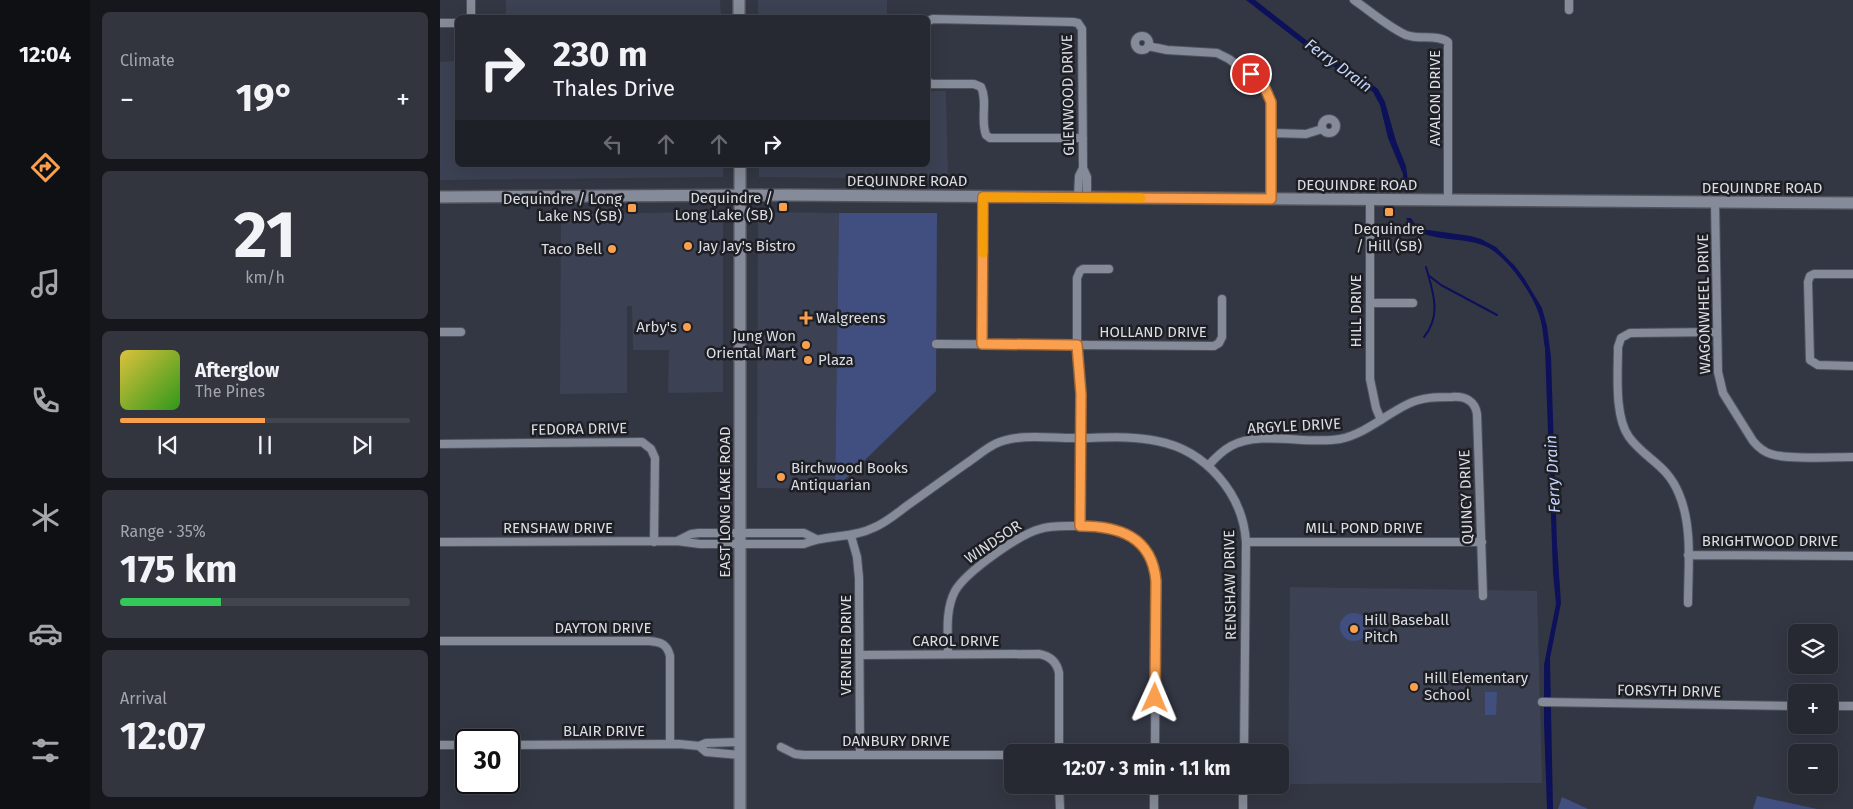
<!DOCTYPE html>
<html lang="en">
<head>
<meta charset="utf-8">
<style>
  :root { --surface:#262932; --page:#32353e; --text:#f1f3f6; --muted:#a4a6ac; --line:#42454d; --accent:#f99f4e }
  body { margin:0; font-family:"Fira Sans",sans-serif; background:var(--page); color:var(--text); height:100vh; display:flex; flex-direction:column; font-size:19px; white-space:nowrap }
  * { box-sizing:border-box; margin:0 }
  p { font-size:16px; color:var(--muted) }
  .icon { flex:none; width:28px; height:28px; fill:none; stroke:currentColor; stroke-width:2; stroke-linecap:round; stroke-linejoin:round }
  .map { position:relative; flex:1; overflow:hidden }
  .panel { display:flex; flex-direction:column; gap:12px; padding:12px; background:#15171c; width:350px }
  .panel>* { flex:none }
  .hud { position:absolute; left:15px; top:15px; width:475px; height:152px; border-radius:8px; box-shadow:0 5px 20px #0002,0 0 0 1px var(--line); background:#262932; color:var(--text); overflow:hidden }
  .tools { position:absolute; left:1348px; top:624px; display:grid; gap:10px }
  .tools a { display:grid; place-items:center; width:50px; height:50px; border-radius:8px; background:var(--surface); box-shadow:0 5px 20px #0002,0 0 0 1px var(--line); font-size:25px }
  .speed { position:absolute; left:15px; top:729px; display:flex; gap:10px; font-size:25px; font-weight:700; text-align:center }
  .speed>* { display:grid; place-content:center; width:65px; height:65px; border-radius:50%; background:var(--surface); box-shadow:0 5px 20px #0002,0 0 0 1px var(--line); line-height:1 }
  .speed .limit { border:2px solid #111; border-radius:8px; background:#fff; color:#111 }
  .pin { position:absolute; display:grid; place-items:center; width:42px; height:42px; color:#fff; margin:-21px; border:2px solid #fff; border-radius:50%; box-shadow:0 1px 5px #0007 }
  .me { position:absolute; width:55px; margin:-28px; rotate:1deg; stroke-linejoin:round; filter:drop-shadow(0 0 4px #0008) }
  .turn { display:flex; align-items:center; gap:18px; height:105px; padding:0 15px; font-size:22px }
  .turn .icon { width:65px; height:65px; stroke-width:2.5 }
  .turn b { display:block; font-size:35px; line-height:42px }
  .lanes { display:flex; align-items:center; height:48px; padding:0 15px; background:#0003; justify-content:center; gap:25px; direction:ltr }
  .lanes .off { opacity:.35 }
  .big { font-size:38px; font-weight:700; line-height:1.1 }
  .panel .widget { flex:1; display:flex; flex-direction:column; justify-content:center; gap:8px; min-width:0; padding:0 18px; border-radius:8px; background:var(--page) }
  .panel .dial { align-items:center; gap:0 }
  .dial b { font-size:65px; line-height:1 }
  .song { display:flex; align-items:center; gap:15px }
  .cover { width:60px; height:60px; border-radius:8px; background:linear-gradient(135deg,hsl(50 70% 55%),hsl(110 70% 35%)) }
  .played { height:5px; border-radius:2px; background:linear-gradient(90deg,var(--accent) 50%,var(--line) 50%) }
  .keys { display:flex; justify-content:space-around; direction:ltr }
  .heat { display:flex; justify-content:space-between; align-items:center; font-size:28px; direction:ltr }
  .charge { height:8px; border-radius:4px; background:linear-gradient(90deg,#34c759 35%,var(--line) 0) }
  .trip { position:absolute; left:564px; top:744px; width:285px; height:50px; border-radius:8px; background:var(--surface); box-shadow:0 5px 20px #0002,0 0 0 1px var(--line); font-weight:700; line-height:50px; text-align:center }
  main { display:flex; flex:1; min-height:0 }
  .tab-bar { display:flex; flex-direction:column; width:90px; justify-content:space-around; align-items:center; background:#0f1014; color:var(--muted) }
  .tab-bar .icon { width:35px; height:35px }
  .tab-bar .active { color:var(--accent) }
  .tab-bar b { font-size:22px; color:var(--text) }
  .map>svg:first-child { display:block }
</style>
</head>
<body>
<main>
<nav class="tab-bar">
<b>12:04</b>
<svg class="icon active" aria-label="directions" viewBox="0 0 24 24"><path d="M12 3l9 9-9 9-9-9zM9 14v-3h6M13 9l2 2-2 2"/></svg>
<svg class="icon" aria-label="music" viewBox="0 0 24 24"><path d="M9 18V5l10-2v13"/><circle cx="6" cy="18" r="3"/><circle cx="16" cy="16" r="3"/></svg>
<svg class="icon" aria-label="phone" viewBox="0 0 24 24"><path d="M5 4h4l2 5-3 2q2 4 5 5l2-3 5 2v4C11 20 4 13 5 4z"/></svg>
<svg class="icon" aria-label="climate" viewBox="0 0 24 24"><path d="M12 3v18M4 7l16 10M4 17L20 7"/></svg>
<svg class="icon" aria-label="car" viewBox="0 0 24 24"><path d="M5 17H2v-5l4-1 3-4h7l3 4 3 1v5h-3M9 17h6M6 11h13"/><circle cx="7" cy="17" r="2"/><circle cx="17" cy="17" r="2"/></svg>
<svg class="icon" aria-label="filters" viewBox="0 0 24 24"><path d="M4 7h16M4 17h16"/><circle cx="9" cy="7" r="2"/><circle cx="15" cy="17" r="2"/></svg>
</nav>
<section class="panel">
<div class="widget"><p>Climate</p>
<div class="heat"><a>−</a><b class="big">19°</b><a>+</a></div>
</div>
<div class="widget dial"><b>21</b><p>km/h</p></div>
<div class="widget">
<div class="song"><i class="cover"></i><div><b>Afterglow</b><p>The Pines</p></div></div>
<div class="played"></div>
<div class="keys"><svg class="icon" aria-label="previous" viewBox="0 0 24 24"><path d="M18 5L8 12l10 7zM5 5v14"/></svg><svg class="icon" aria-label="pause" viewBox="0 0 24 24"><path d="M8 5v14M16 5v14"/></svg><svg class="icon" aria-label="next" viewBox="0 0 24 24"><path d="M6 5l10 7-10 7zM19 5v14"/></svg></div>
</div>
<div class="widget"><p>Range · 35%</p><b class="big">175 km</b><div class="charge"></div></div>
<div class="widget"><p>Arrival</p><b class="big">12:07</b></div>
</section>
<div class="map">
<svg width="1413" height="809" viewBox="0 0 1413 809">
  <rect width="100%" height="100%" fill="#333743"/>
  <!-- built -->
  <path fill="#3c4253" d="M66,0H280L281,17H66Z
    M318,0H447V17H318Z
    M17,61L18,165H283V177L0,180V62Z
    M488,91H506L508,179L319,177V165H488Z
    M283,212V392L228,393L229,350H193L192,306H187V393L120,394L121,214Z
    M318,212L399,213L395,489L317,488Z
    M850,587L1097,591L1102,783L848,784Z"/>
  <!-- green -->
  <path fill="#404f80" d="M399,213H497L496,391L395,489Z
    M900 627a14 14 0 1 1 28 0a14 14 0 1 1-28 0Z
    M1045,692H1057L1056,715H1045Z
    M1317,796L1377,809H1313Z
    M1122,797L1148,809H1118Z"/>
  <!-- water -->
  <path fill="#0d1159" d="M806,0H815L870,43L922,77L938,89L945,102L956,141L966,166L968,181H963V174L948,138L940,105L933,92L882,59Z
    M966,218H971L977,227L981,229L1031,236L1041,239L1056,247L1075,266L1084,278L1102,308L1107,326L1111,357L1117,544L1121,603L1110,658L1113,809H1107L1104,723V665L1116,604L1113,573L1105,348C1103,338 1103,327 1100,318C1095,296 1066,255 1045,246C1020,235 979,245 966,218Z"/>
  <g fill="none" stroke-linecap="round" stroke-linejoin="round">
    <!-- stream -->
    <path stroke="#0d1159" stroke-width="2" d="M988,275L1001,285L1057,315
      M984,337C1002,315 993,292 986,267"/>
    <defs>
      <path id="minor" d="M914,0C930,11 948,27 966,35C979,40 997,34 1008,42V200
        M1129,10V0
        M31,18V0
        M488,21L493,19L633,22L638,23L642,29L643,168L647,177V197
        M0,23H18
        M695 43a7 7 0 1 1 14 0a7 7 0 1 1-14 0Z
        M708,46L727,50L777,53L789,59L821,83L829,95L832,110L831,199
        M488,82L492,84H534L541,87C548,101 540,120 546,135L550,138H643
        M882 126a7 7 0 1 1 14 0a7 7 0 1 1-14 0Z
        M832,133L866,134L882,129
        M638,197L639,176L643,168
        M930,200V379L936,408L941,420
        M1275,202L1278,372L1283,393L1313,441C1318,447 1324,452 1331,454C1348,460 1393,457 1413,457
        M1413,274H1374L1370,276L1368,282L1370,360L1378,365L1413,366
        M930,303H973
        M0,332H21
        M496,344L774,346L779,343L782,337V299
        M542,344L543,197
        M0,444L202,442L211,449L215,458L214,542
        M768,466C775,458 782,451 791,446C821,430 867,445 900,439C925,434 945,415 968,404C982,397 997,397 1012,397C1025,396 1035,401 1037,414L1043,596
        M640,527L641,394L637,353V278L640,271L643,269H669
        M411,536L417,557L419,578L420,755
        M237,541L251,534L259,533H364L376,539
        M0,542L237,541L260,544H364C385,534 411,539 433,528C446,523 457,513 468,505C488,491 507,477 527,463C536,457 545,449 555,444C579,433 608,438 634,438C661,438 690,435 717,441C765,450 803,493 806,542L804,752
        M806,542H1042
        M1248,555L1413,556
        M1248,603C1248,568 1253,527 1239,494C1227,464 1205,459 1189,437C1174,416 1178,372 1178,347L1181,338L1190,333L1277,332
        M0,641H209C221,642 227,644 230,656V744
        M508,654C508,634 505,610 515,591C526,572 578,535 600,529C612,525 625,526 637,526C675,527 706,532 716,575L715,752
        M420,655L599,654C610,656 617,662 619,673V752
        M1102,702L1356,706
        M1389,706H1413
        M0,745H26
        M69,745L239,744L259,746
        M341,747L355,754L364,755H572
        M300,755L266,752L259,746L266,743L300,742
        M619,785L620,809
        M714,809V785
        M803,809V785"/>
      <path id="secondary" d="M299,0V18
        M0,197L344,195L1413,203
        M300,809V165"/>
    </defs>
    <!-- minor casing -->
    <use href="#minor" stroke="#50535d" stroke-width="10"/>
    <!-- secondary casing -->
    <use href="#secondary" stroke="#50535d" stroke-width="14"/>
    <!-- minor -->
    <use href="#minor" stroke="#868b99" stroke-width="8"/>
    <!-- secondary -->
    <use href="#secondary" stroke="#868b99" stroke-width="11"/>
  </g>
  <g fill="none" stroke-linecap="round" stroke-linejoin="round">
    <defs>
      <path id="route" d="M715,698L716,581C712,536 678,526 640,526L641,394L637,345L542,344L543,197L831,199V102L825,88L811,74"/>
    </defs>
    <!-- route casing -->
    <use href="#route" stroke="#a26733" stroke-width="12"/>
    <!-- route -->
    <use href="#route" stroke="#f99f4e" stroke-width="9"/>
    <!-- slow -->
    <path stroke="#f59e0b" stroke-width="9" d="M543,253V197L701,198"/>
  </g>
  <!-- markers -->
  <g fill="#f99f4e" stroke="#1d1f24" stroke-width="2">
    <rect x="338" y="202" width="10" height="10" rx="2.5"/>
    <rect x="187" y="203" width="10" height="10" rx="2.5"/>
    <rect x="944" y="207" width="10" height="10" rx="2.5"/>
    <circle cx="248" cy="246" r="5"/>
    <circle cx="172" cy="249" r="5"/>
    <path d="M363.5 310.5h5v5h5v5h-5v5h-5v-5h-5v-5h5z"/>
    <circle cx="247" cy="327" r="5"/>
    <circle cx="366" cy="345" r="5"/>
    <circle cx="368" cy="360" r="5"/>
    <circle cx="341" cy="477" r="5"/>
    <circle cx="914" cy="629" r="5"/>
    <circle cx="974" cy="687" r="5"/>
  </g>
  <g text-anchor="middle" stroke-width="5" stroke-linejoin="round" paint-order="stroke">
    <!-- street labels -->
    <g font-size="15" fill="#dadde4" stroke="#1d1f24">
      <text transform="translate(628 95) rotate(-91)" y="5">GLENWOOD DRIVE</text>
      <text transform="translate(995 98) rotate(-90)" y="5">AVALON DRIVE</text>
      <text x="467" y="186">DEQUINDRE ROAD</text>
      <text x="917" y="190">DEQUINDRE ROAD</text>
      <text x="1322" y="193">DEQUINDRE ROAD</text>
      <text transform="translate(1264 304) rotate(-91)" y="5">WAGONWHEEL DRIVE</text>
      <text transform="translate(916 311) rotate(-90)" y="5">HILL DRIVE</text>
      <text x="713" y="337">HOLLAND DRIVE</text>
      <text transform="translate(854 426) rotate(-3)" y="5">ARGYLE DRIVE</text>
      <text transform="translate(139 429) rotate(-1)" y="5">FEDORA DRIVE</text>
      <text transform="translate(1026 497) rotate(-92)" y="5">QUINCY DRIVE</text>
      <text transform="translate(285 502) rotate(-90)" y="5">EAST LONG LAKE ROAD</text>
      <text x="118" y="533">RENSHAW DRIVE</text>
      <text x="924" y="533">MILL POND DRIVE</text>
      <text x="1330" y="546">BRIGHTWOOD DRIVE</text>
      <text transform="translate(553 542) rotate(-34)" y="5">WINDSOR</text>
      <text transform="translate(790 585) rotate(-91)" y="5">RENSHAW DRIVE</text>
      <text x="163" y="633">DAYTON DRIVE</text>
      <text x="516" y="646">CAROL DRIVE</text>
      <text transform="translate(406 645) rotate(-90)" y="5">VERNIER DRIVE</text>
      <text transform="translate(1229 691) rotate(1)" y="5">FORSYTH DRIVE</text>
      <text x="164" y="736">BLAIR DRIVE</text>
      <text x="456" y="746">DANBURY DRIVE</text>
    </g>
    <!-- poi labels -->
    <g font-size="15" fill="#dadde4" stroke="#1d1f24" text-anchor="start">
      <text x="333" y="203" text-anchor="end">Dequindre /<tspan x="333" dy="17">Long Lake (SB)</tspan></text>
      <text x="182" y="204" text-anchor="end">Dequindre / Long<tspan x="182" dy="17">Lake NS (SB)</tspan></text>
      <text x="949" y="234" text-anchor="middle">Dequindre<tspan x="949" dy="17">/ Hill (SB)</tspan></text>
      <text x="258" y="251">Jay Jay's Bistro</text>
      <text x="162" y="254" text-anchor="end">Taco Bell</text>
      <text x="376" y="323">Walgreens</text>
      <text x="237" y="332" text-anchor="end">Arby's</text>
      <text x="356" y="341" text-anchor="end">Jung Won<tspan x="356" dy="17">Oriental Mart</tspan></text>
      <text x="378" y="365">Plaza</text>
      <text x="351" y="473">Birchwood Books<tspan x="351" dy="17">Antiquarian</tspan></text>
      <text x="924" y="625">Hill Baseball<tspan x="924" dy="17">Pitch</tspan></text>
      <text x="984" y="683">Hill Elementary<tspan x="984" dy="17">School</tspan></text>
    </g>
    <!-- water labels -->
    <g font-size="16" font-style="italic" fill="#c5d4ff" stroke="#1d1f24">
      <text transform="translate(899 65) rotate(36)" y="6">Ferry Drain</text>
      <text transform="translate(1112 474) rotate(-93)" y="6">Ferry Drain</text>
    </g>
  </g>
</svg>
<div class="tools">
<a><svg class="icon" aria-label="layers" viewBox="0 0 24 24"><path d="M12 4l9 5-9 5-9-5zM3 14l9 5 9-5"/></svg></a>
<a>+</a>
<a>−</a>
</div>
<div class="speed"><div class="limit">30</div></div>
<div class="pin" style="left:811px;top:74px;background:#d93025"><svg class="icon" aria-label="arrive" viewBox="0 0 24 24"><path d="M6 21V4h12l-3 4 3 4H6"/></svg></div>
<svg class="me" style="left:715px;top:698px" viewBox="-20 -20 40 40"><path d="M0-17L14 15 0 8-14 15z" fill="#f99f4e" stroke="#fff" stroke-width="4"/></svg>
<div class="trip">12:07 · 3 min · 1.1 km</div>
<div class="hud">
<div class="turn"><svg class="icon" aria-label="right" viewBox="0 0 24 24"><path d="M7 20v-9h11M14 6l5 5-5 5"/></svg><div><b>230 m</b>Thales Drive</div></div>
<div class="lanes"><svg class="icon off" aria-label="left" viewBox="0 0 24 24"><path d="M17 20v-9H6M10 6l-5 5 5 5"/></svg><svg class="icon off" aria-label="ahead" viewBox="0 0 24 24"><path d="M12 20V5M6 11l6-6 6 6"/></svg><svg class="icon off" aria-label="ahead" viewBox="0 0 24 24"><path d="M12 20V5M6 11l6-6 6 6"/></svg><svg class="icon" aria-label="right" viewBox="0 0 24 24"><path d="M7 20v-9h11M14 6l5 5-5 5"/></svg></div>
</div>
</div>
</main>
</body>
</html>
